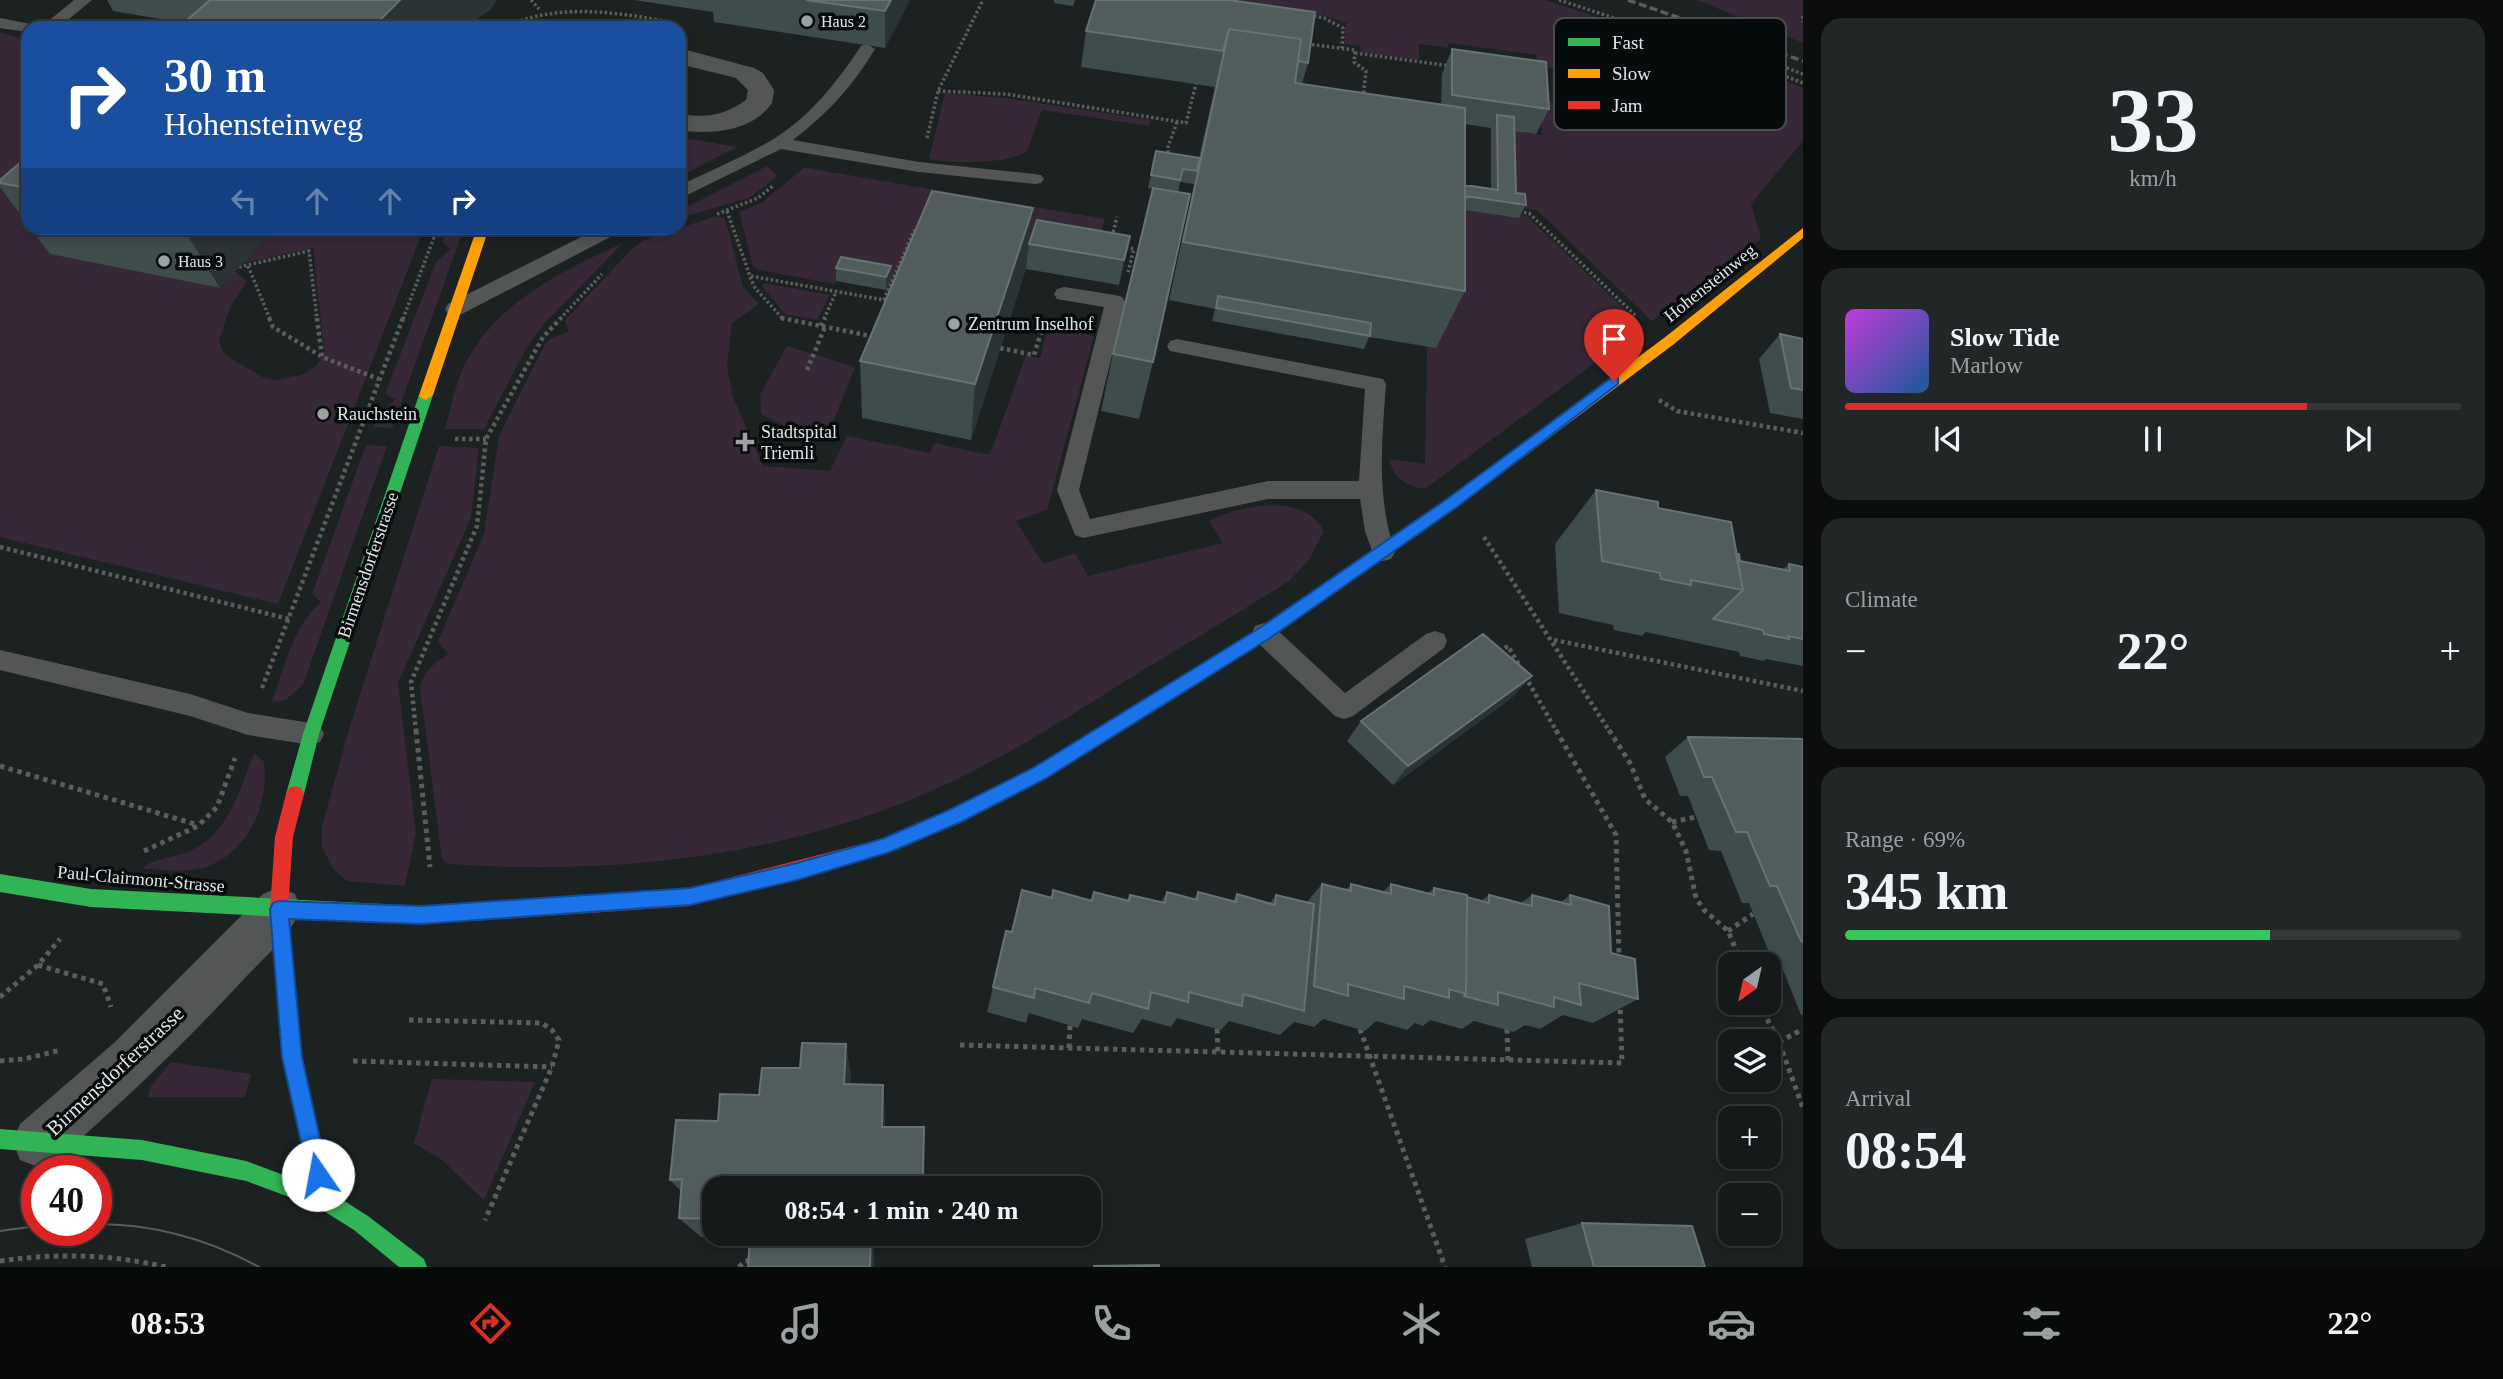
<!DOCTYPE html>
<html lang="en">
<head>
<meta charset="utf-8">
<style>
  :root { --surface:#151919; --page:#222626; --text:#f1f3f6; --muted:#9da0a2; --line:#343838; --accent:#d93025 }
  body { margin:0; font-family:"Times New Roman",serif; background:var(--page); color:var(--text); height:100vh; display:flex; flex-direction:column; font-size:26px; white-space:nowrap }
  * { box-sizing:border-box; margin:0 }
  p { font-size:23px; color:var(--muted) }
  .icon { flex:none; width:38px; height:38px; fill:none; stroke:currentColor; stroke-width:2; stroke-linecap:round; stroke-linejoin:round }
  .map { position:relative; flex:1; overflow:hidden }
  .side { display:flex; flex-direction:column; gap:18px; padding:18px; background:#0c0e0e; width:700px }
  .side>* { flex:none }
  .top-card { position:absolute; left:21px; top:21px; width:665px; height:214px; border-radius:21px; box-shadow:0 4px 10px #0003,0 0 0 2px var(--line); background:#1a4fa0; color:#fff; overflow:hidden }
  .needle { width:46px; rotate:214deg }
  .tools { position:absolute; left:1718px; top:952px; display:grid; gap:14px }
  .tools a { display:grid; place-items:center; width:63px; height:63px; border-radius:14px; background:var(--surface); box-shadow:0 4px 10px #0003,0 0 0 2px var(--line); font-size:35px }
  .speed { position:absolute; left:21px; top:1155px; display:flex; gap:14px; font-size:35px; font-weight:700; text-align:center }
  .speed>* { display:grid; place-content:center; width:91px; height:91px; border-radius:50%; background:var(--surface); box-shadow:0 4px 10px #0003,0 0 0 2px var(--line); line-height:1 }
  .speed .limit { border:10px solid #d22; background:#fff; color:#111 }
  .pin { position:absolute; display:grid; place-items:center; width:60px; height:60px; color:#fff; margin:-72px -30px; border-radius:50% 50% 50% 0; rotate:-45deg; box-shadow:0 0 7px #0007 }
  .pin .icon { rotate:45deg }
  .me { position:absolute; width:77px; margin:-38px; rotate:348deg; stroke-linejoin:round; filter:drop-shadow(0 0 5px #0008) }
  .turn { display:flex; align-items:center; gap:24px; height:147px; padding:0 28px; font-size:32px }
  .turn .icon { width:91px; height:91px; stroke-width:2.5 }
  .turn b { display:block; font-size:49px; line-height:60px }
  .lanes { display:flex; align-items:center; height:66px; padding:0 28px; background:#0003; justify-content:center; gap:35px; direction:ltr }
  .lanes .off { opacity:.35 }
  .big { font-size:52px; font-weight:700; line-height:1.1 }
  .side .tile { flex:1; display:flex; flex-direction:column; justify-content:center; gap:10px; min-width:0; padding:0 24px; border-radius:21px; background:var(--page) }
  .side .dial { align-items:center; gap:0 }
  .dial b { font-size:91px; line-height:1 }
  .song { display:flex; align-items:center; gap:21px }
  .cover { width:84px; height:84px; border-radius:10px; background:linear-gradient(135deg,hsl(290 70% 55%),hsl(210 70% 35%)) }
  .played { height:7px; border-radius:4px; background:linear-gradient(90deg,var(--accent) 75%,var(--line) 75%) }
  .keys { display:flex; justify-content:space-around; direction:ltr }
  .heat { display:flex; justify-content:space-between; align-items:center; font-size:38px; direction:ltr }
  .charge { height:10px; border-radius:5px; background:linear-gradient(90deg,#34c759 69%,var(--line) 0) }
  .trip { position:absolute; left:702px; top:1176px; width:399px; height:70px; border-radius:21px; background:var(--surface); box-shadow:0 4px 10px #0003,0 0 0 2px var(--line); font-weight:700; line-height:70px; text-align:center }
  .tabs { display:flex; height:112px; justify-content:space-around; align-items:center; background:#080a0a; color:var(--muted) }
  .tabs .icon { width:49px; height:49px }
  .tabs .on { color:var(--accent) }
  .tabs b { font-size:32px; color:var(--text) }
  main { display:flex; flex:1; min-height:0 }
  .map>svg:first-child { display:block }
</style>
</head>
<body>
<main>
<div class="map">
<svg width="1803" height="1267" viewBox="0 0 1803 1267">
  <rect width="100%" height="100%" fill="#1c2121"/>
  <!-- green -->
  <path fill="#372838" d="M1234,0H1545L1745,65L1803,88V141L1751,204L1761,239L1652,321L1537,210L1509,206L1507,130L1542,135L1540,101L1571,105L1570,70L1537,66V55L1448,43V48L1419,44V60L1361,52L1360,46L1344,44L1346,23L1327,16Z
    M1697,0H1803V43Z
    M0,32L28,41V54L21,56L28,77V228H77L51,254L220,288L235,271L247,282L230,307L219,341L223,352L232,359L262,377L275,380L302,375L317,365L324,351L313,248L243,263L275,228H424L278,604L0,537Z
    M945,93L1004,98L1151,120L1149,126L1042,110L1027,151C1010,165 951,163 929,159Z
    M679,137L737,147L679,177Z
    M767,166L778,176L749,198L679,218V211Z
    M804,168H807L1105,219L1094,256L1034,246L909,300L884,294L890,280L842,270L835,284L759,270L753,267L739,212L761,203Z
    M1439,205L1527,216L1643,327L1425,489C1407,486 1391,478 1390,459L1425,464L1427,346Z
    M716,216L725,218L743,287L759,304L732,323L727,366L733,397L763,466L830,471L847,436L930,453L934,443L990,455L1026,355L1040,358L1048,327L1094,336L1047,510L1016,521L1043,564L1075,553L1088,576L1223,543L1209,521C1241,505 1303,492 1324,531L1309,560L1289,581C1235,615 1181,647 1127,680C1070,716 1014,752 953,781C795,856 621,876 448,864L442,859L420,687C424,670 434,664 448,654L438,641L484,534L499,436L545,344L551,338L569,332L565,320L632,249L644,240Z
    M448,228H464L392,428L373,427L378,414L396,399L385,394L436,262L451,249L442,242Z
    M623,243L542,326L527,347L484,429H445C451,407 456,381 466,362C499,301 563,270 623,243Z
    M764,283L770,284L830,295L817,320L785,314L762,286Z
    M787,346L855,367L828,435L811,440L761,414L760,395Z
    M366,445L387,446L303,685L285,700L272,702C284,668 293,626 321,602L312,594Z
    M439,446L479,448L471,518L398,683L416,832L405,886L347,881L334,870L322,847V826L350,726Z
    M254,753L264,762C270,803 248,853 206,867C186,874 162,869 142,869C153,858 172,858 187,852C229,835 239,792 254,753Z
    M171,1062L251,1074L245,1097H148L151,1086Z
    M432,1079L535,1082L484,1200L442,1160L414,1143Z"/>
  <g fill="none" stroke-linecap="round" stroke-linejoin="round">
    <!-- path-far2 -->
    <path stroke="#5c5e5e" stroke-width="3.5" stroke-dasharray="2.5 2.5" stroke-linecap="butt" d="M531,0L539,9
      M1559,0L1748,62L1803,83
      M1309,15L1324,18L1343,28L1342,48
      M1803,16V22
      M502,28C557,2 617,12 675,23
      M1307,44L1355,50L1354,62L1366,71L1363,98
      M1355,53L1451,66
      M1782,66L1803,74
      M938,91L1006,94L1186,123L1196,84
      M927,138L938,91L983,0
      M1168,158V147L1177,122
      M727,211L750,276L884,300L914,231H921
      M1519,212L1529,213L1636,316
      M717,214L758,198L774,185
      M647,233L668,228
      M1112,237L1117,217
      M1121,246L1134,249L1128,272
      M248,266L270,319
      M239,267L309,251L317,319
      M750,277L755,288L783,319
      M403,319L436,232
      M560,319L602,274
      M824,319L836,292"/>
    <!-- path-far1 -->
    <path stroke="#5c5e5e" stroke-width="4.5" stroke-dasharray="3.5 3.5" stroke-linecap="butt" d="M269,318L273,327L321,356
      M317,318L322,357L379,379
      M781,318L876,337
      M821,326L825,318
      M1000,348L1034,355L1045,320
      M807,370L825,327
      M1659,400L1677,411L1803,433
      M455,439H486
      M1484,537L1610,732
      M0,547L289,619
      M1554,640L1803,691
      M1499,652L1508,646L1521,668
      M1525,676L1557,732
      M262,688L403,318
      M416,732L411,682L477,526L486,439L543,337L561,318"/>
    <!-- path -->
    <path stroke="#5c5e5e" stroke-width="5" stroke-dasharray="4.5 4.5" stroke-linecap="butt" d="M416,730L430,867
      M1556,730L1616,835L1619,958
      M1609,730L1630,763L1645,799L1672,822L1686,851L1696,898L1704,910L1728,931L1742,964
      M0,766L198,825
      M1672,822L1696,817
      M144,851L198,826L217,807L235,758
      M1728,931L1753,914
      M38,965L103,984L111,1007
      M0,997L38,965L60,939
      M1759,1003L1779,1042L1803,1108
      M409,1020L542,1023L552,1030L559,1040L552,1067L485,1220
      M1217,1029L1218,1052
      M1360,1029L1445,1267
      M1507,1029L1508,1061
      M1779,1042L1803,1029
      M960,1045L1622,1063L1620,1005
      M1069,1048L1070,1025
      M0,1061L24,1059L61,1050
      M353,1061L552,1067
      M0,1261C57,1253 110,1254 166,1267
      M739,1267L745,1261L753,1260"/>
    <!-- lane -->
    <path fill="#545656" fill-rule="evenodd" d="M74,0H92L58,28H40Z
      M0,18L36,25L38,28H28V32L0,28Z
      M867,44L875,49C853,86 827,114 793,140L919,162L1035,174L1041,175L1044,179L1041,183L1035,184L919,172L781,149L679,199V186C710,171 743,157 772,140C810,117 837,82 861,46Z
      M599,228H622L620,232L462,314H448L445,309L448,304Z
      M1064,287L1115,295L1122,297L1125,302L1079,490L1090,519L1268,481H1359L1365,389L1170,351L1167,346L1170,341L1177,339L1383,379L1386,384C1382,442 1376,496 1395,552L1391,559L1383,561L1375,559L1365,531L1360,499H1268L1083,538L1075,535L1057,490L1104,307L1057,299L1054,294L1057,289Z
      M1264,623L1273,626L1345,693L1426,634L1435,631L1444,634L1447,641L1444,648L1353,716L1344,719L1335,716L1255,640L1252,633L1255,626Z
      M0,650L190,694L248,713L311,723L320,726L324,734L320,742L311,745L248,735L190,716L0,670Z"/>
    <!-- street -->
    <path fill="#545656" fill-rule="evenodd" d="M679,48L754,68L763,73L774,90L772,103C752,132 711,135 679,130V114C707,118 723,116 746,100L748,90L736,78L679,64Z
      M279,887L295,894L301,909C290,936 265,957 244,979C185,1043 122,1103 56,1160L38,1167L20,1160L13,1142L20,1124L115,1042L263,894Z"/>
    <!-- fast -->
    <path fill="#30b455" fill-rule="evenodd" d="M426,390L433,395L319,734L304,794L301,800L295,802L289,800L286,794L303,734L419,395Z
      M1269,623L1275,625L1277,630L1275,635C1147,715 1022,801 881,855L875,853L872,847L875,841L949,810L1033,768Z
      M0,874L91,889L421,906L499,901L505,904L508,910L505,916L499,919L421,924L91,907L0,892Z
      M0,1129L142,1140L246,1161L332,1193L368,1216L424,1259L427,1267H399L354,1230L319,1208L246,1181L142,1160L0,1149Z"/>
    <!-- slow -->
    <path fill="#ff9f0a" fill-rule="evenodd" d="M477,228H489L433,395L426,400L421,398L419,395Z
      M1803,228V238L1674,344L1457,507L1275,635H1263L1261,630L1263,625L1447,499L1664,338Z"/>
    <!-- jam -->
    <path fill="#e5322d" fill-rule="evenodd" d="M295,786L301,788L304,794L293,837L288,909L302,1057L333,1198L330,1205L323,1208L316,1205L313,1198L282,1057L270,909L275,837L286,794L289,788Z
      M881,839L887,841L890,847L887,853L881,855L690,906L499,919L493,916L490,910L493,904L499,901L690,888Z"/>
    <!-- tram -->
    <path stroke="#5a5d5d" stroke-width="2" d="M96,1224C154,1224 208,1239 259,1267
      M0,1231L37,1226"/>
    <!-- rail -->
    <path stroke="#5a5d5d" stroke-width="3.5" stroke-dasharray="8 3.5" stroke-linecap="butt" d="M1628,0L1803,61"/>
  </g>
  <!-- wall -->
  <path fill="#3f4c4c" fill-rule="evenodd" d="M107,0H496L491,9L467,25L464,28H178L184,23L113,11Z
    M634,0H910L885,48L714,22L713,12Z
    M1054,0H1075L1073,6L1054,3Z
    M1086,31L1308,63L1302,84L1441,104L1442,74L1452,49L1549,109L1536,134L1514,131L1516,193L1526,205L1519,218L1465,210V291L1436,348L1369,337L1364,349L1212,321L1215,309L1169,300L1194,184L1180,182L1153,362L1139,419L1101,411L1113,354L1153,189L1148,188L1151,175L1199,158L1215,87L1081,67ZM1465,124L1491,128V189L1465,185Z
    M28,156V225L0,187V180Z
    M30,228H275L220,288L50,254Z
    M1130,236L1119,285L1026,269V268L971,440L862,418L860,361L1029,243Z
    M841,257L891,279L886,290L836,281V268Z
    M1780,334L1803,339V419L1770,413L1759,359Z
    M1596,490L1658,508L1736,554L1740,561L1782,570L1789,564L1803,567V666L1766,659L1764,661L1740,656L1739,652L1646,632L1642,636L1614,630L1613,625L1559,613L1555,544Z
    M1513,697L1393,785L1347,741L1361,721Z
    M1688,737L1803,739V1015H1801L1778,957H1771L1749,903H1742L1721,851L1709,850L1688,796H1680L1665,757Z
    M1322,884L1346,890L1351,884L1383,892L1391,884L1428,893L1434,888L1481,901L1489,895L1521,903L1532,895L1561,902L1570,895L1611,953L1638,999L1593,1023L1563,1015L1540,1029L1525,1025L1514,1032L1474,1021L1462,1029L1430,1020L1423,1026L1415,1023L1407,1030L1376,1021L1365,1031L1323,1019L1314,1027L1294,1022L1280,1035L1229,1021L1221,1030L1177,1018L1171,1027L1142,1019L1133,1033L1082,1019L1078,1028L1029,1013L1026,1023L987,1012L993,987L1012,932L1051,897L1053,890L1090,901L1094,892L1127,900L1130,895L1161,902L1167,892L1194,899L1198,892L1233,901L1237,894L1270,903L1276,895L1307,902Z
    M846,1044L851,1079V1084L883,1085L885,1127L923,1176L922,1188H714V1234H898L897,1240L701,1237L679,1218L681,1191L670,1180L718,1121L800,1068Z
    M1582,1223L1705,1267H1532L1525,1239Z"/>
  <!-- shaded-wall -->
  <path fill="#2a3434" d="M400,0H496L491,9L467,25L464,28H372Z
    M891,0H910L885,48V11Z
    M1033,208L1026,268L971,440L975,384Z
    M183,228H275L220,288Z
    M1130,236L1125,261L1119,285L1124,260Z
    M891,266V279L886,290V277Z
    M1532,676L1513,697L1393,785L1408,766Z
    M846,1044L851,1079L850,1115L844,1084Z
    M883,1085L885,1116L884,1155L882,1127Z
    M871,1234H873L874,1240V1267H870Z"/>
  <!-- building -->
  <path fill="#515c5d" stroke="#677272" stroke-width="2" d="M210,0H400L372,28H178Z
    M806,0H891L885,11Z
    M1096,0H1229L1315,12L1308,63L1298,61L1301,39L1229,29L1223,51L1086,31Z
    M1229,29L1301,39L1295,83L1465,108V291L1183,242Z
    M1452,49L1546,62L1549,109L1452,95Z
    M1497,115L1514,117L1516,193L1525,194L1526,205L1465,196V185L1498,190Z
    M1156,151L1200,158L1197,171L1183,169L1180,180L1151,175Z
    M28,156V188L0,183V180Z
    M1153,188L1190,194L1153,362L1113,354Z
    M932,191L1033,208L975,384L860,361Z
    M1037,220L1130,236L1124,260L1029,244Z
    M841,257L891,266L886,277L836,268Z
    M1218,296L1371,323L1370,336L1216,308Z
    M1780,334L1803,339V390L1791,388Z
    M1596,490L1658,502V508L1731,522L1743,590L1691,580V585L1661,579L1660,573L1602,561Z
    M1736,554H1739L1740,561L1790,571L1789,564L1803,567V639L1788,636L1789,639L1764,634L1763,630L1713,619L1743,590Z
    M1483,634L1532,676L1408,766L1361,721Z
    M1688,737L1803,739V942L1801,941L1777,886H1770L1747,832H1736L1712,777H1704Z
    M1322,884L1351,891V884L1391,894V884L1434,895V888L1467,895L1466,994L1449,989V998L1404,986V999L1348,984V996L1314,986Z
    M1022,890L1052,898L1053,890L1092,901L1094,892L1129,901L1130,895L1165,903L1167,892L1197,900L1198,892L1236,902L1237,894L1275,905L1276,895L1314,904L1304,1011L1243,994L1242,1006L1189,992L1188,1002L1151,992L1148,1009L1092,993L1089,1003L1035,988L1034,998L993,987L1006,931L1012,932Z
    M1489,895L1532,906V895L1571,905L1570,895L1609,906L1611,953L1635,959L1638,999L1579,983L1581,1005L1554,997V1007L1498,992V1005L1464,996L1466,994L1467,897L1489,903Z
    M802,1043L846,1044L844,1084L883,1085L882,1127H924L923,1176H898L897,1188H714V1219L679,1218L682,1179L670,1180L676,1120L718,1121L720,1094L759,1095L762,1068H800Z
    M1582,1223L1692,1226L1705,1267H1594Z
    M750,1234H871L870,1267H748Z
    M1159,1265V1267H1094V1266Z"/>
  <!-- route -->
  <path fill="#1a73e8" stroke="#114b97" stroke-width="2" d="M1614,376L1618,378V384L1457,507L1270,638L1045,779L961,822L890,852L797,880L690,905L421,924L289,919L302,1057L328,1175L325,1182L318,1185L310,1182L282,1057L270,909L273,903L279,901L421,906L690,888L797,863L882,839L949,810L1033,768L1258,629L1447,499Z"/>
  <!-- markers -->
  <g fill="#9ca2a2" stroke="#070b0c" stroke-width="2.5">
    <circle cx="807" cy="21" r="7"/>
    <circle cx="164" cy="261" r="7"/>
    <circle cx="954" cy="324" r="7"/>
    <circle cx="323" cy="414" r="7"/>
    <path d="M741.5 431.5h7v7h7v7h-7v7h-7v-7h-7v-7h7z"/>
  </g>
  <g text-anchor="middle" stroke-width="7" stroke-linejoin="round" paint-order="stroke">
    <!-- far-poi labels -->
    <g font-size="16" fill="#e1e7e8" stroke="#070b0c" text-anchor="start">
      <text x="821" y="27">Haus 2</text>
      <text x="178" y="267">Haus 3</text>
    </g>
    <!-- street labels -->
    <g font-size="18" fill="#e1e7e8" stroke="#070b0c">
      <text transform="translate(1710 283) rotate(-39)" y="6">Hohensteinweg</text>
      <text transform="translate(368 565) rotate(-71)" y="6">Birmensdorferstrasse</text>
      <text transform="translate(141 879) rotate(5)" y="6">Paul-Clairmont-Strasse</text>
    </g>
    <!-- poi labels -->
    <g font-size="18" fill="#e1e7e8" stroke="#070b0c" text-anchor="start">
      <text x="968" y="330">Zentrum Inselhof</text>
      <text x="337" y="420">Rauchstein</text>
      <text x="761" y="438">Stadtspital<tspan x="761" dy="21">Triemli</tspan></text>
    </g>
    <!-- near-street labels -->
    <g font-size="21" fill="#e1e7e8" stroke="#070b0c">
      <text transform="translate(115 1071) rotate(-43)" y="7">Birmensdorferstrasse</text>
    </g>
  </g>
  <!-- legend -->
  <rect x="1554" y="18" width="232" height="112" rx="10" fill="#070b0c" stroke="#484d4e" stroke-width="2"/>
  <rect x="1568" y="38" width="32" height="8" fill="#30b455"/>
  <rect x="1568" y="69" width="32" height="9" fill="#ff9f0a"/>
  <rect x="1568" y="101" width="32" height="8" fill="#e5322d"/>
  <g font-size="19" fill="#e1e7e8">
    <text x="1612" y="49">Fast</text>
    <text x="1612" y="80">Slow</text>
    <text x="1612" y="112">Jam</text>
  </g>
</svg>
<div class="tools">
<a><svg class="needle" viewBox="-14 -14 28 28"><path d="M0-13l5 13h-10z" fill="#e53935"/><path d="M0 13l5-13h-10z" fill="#9da0a2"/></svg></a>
<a><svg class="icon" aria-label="layers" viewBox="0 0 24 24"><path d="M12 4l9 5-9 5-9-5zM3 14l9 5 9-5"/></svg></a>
<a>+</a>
<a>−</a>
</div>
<div class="speed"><div class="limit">40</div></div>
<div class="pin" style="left:1614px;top:381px;background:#d93025"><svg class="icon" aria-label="arrive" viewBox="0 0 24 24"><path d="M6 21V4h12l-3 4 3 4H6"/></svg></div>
<svg class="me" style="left:318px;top:1175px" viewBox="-20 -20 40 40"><circle r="19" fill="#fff"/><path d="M0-13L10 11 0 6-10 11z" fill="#1a73e8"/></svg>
<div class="trip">08:54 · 1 min · 240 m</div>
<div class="top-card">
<div class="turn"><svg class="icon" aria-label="right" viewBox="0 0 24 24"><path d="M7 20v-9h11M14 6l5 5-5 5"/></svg><div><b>30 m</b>Hohensteinweg</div></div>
<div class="lanes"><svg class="icon off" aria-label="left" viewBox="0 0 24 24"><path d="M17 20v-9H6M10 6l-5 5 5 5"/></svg><svg class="icon off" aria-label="ahead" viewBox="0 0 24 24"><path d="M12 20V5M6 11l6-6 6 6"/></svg><svg class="icon off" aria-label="ahead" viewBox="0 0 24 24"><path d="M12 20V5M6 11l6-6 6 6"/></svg><svg class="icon" aria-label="right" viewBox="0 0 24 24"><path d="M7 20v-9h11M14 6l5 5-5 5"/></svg></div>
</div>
</div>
<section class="side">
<div class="tile dial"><b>33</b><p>km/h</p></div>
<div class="tile">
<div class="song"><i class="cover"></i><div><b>Slow Tide</b><p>Marlow</p></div></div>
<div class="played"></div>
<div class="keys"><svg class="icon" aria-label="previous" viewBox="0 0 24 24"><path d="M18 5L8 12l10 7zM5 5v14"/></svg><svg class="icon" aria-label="pause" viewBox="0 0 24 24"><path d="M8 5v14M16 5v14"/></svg><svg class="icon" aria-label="next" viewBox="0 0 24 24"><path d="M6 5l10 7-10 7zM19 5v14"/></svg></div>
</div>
<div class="tile"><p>Climate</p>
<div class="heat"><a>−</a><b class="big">22°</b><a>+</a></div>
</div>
<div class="tile"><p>Range · 69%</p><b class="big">345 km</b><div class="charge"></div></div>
<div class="tile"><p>Arrival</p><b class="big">08:54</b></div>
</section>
</main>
<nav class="tabs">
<b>08:53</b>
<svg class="icon on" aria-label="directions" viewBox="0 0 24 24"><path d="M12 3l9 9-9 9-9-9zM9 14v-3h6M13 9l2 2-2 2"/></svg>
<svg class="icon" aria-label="music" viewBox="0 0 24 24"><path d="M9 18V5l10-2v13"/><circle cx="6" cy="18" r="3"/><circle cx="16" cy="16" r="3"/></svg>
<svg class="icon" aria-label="phone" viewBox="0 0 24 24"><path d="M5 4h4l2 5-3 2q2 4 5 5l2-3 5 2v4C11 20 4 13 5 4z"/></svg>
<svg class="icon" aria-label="climate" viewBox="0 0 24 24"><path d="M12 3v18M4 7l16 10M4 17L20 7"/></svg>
<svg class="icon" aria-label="car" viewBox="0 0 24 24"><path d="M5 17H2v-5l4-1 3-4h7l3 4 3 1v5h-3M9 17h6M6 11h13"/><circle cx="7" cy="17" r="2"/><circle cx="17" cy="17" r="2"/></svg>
<svg class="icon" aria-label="filters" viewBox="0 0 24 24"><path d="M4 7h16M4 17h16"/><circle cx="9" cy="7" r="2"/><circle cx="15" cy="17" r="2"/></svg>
<b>22°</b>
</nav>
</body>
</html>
